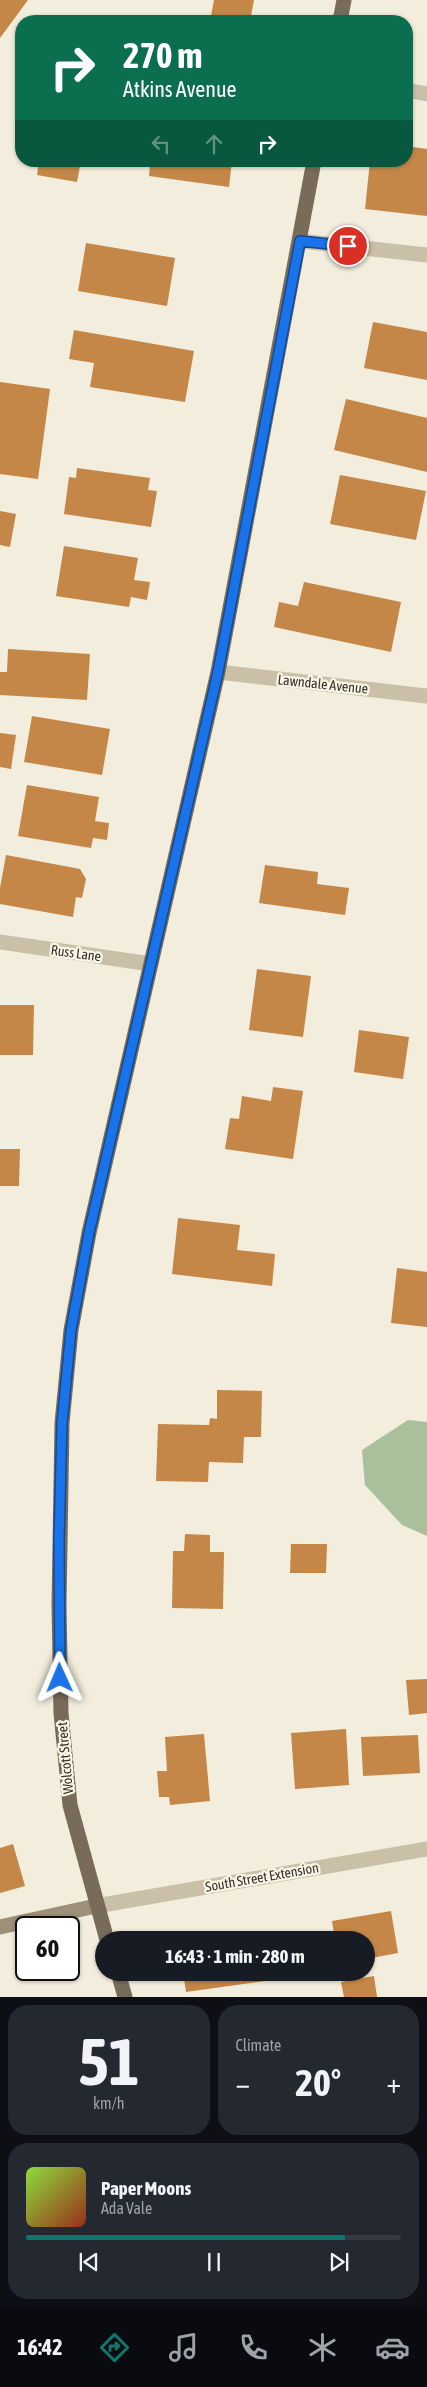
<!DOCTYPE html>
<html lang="en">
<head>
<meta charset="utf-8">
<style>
  :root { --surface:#171b24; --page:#242831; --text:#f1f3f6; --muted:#9ea1a6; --line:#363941; --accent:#0f766e }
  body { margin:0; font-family:"Asap Condensed",sans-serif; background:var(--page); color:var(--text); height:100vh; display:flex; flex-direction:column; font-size:19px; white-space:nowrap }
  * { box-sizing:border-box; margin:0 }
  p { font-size:16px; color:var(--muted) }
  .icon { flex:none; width:28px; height:28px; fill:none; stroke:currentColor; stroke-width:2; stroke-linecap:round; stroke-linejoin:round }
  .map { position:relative; height:1997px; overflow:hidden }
  .details { display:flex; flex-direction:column; gap:8px; padding:8px; background:#0d0f14; flex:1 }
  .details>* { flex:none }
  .banner { position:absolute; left:15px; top:15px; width:398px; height:152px; border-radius:20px; box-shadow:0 1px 4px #0004; background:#0b6e4f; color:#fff; overflow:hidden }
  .speed { position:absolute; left:15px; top:1916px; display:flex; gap:10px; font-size:25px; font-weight:700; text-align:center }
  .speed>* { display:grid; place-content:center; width:65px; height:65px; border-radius:50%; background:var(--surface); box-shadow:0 1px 4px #0004; line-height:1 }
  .speed .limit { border:2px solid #111; border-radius:8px; background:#fff; color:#111 }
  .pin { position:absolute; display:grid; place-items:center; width:42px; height:42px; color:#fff; margin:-21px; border:2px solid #fff; border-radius:50%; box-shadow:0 1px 5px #0007 }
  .me { position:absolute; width:55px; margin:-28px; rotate:359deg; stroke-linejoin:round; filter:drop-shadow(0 0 4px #0008) }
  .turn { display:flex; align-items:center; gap:18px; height:105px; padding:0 25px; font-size:22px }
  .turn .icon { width:65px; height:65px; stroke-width:2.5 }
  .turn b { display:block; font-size:35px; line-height:42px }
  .lanes { display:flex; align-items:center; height:48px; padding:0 25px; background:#0003; justify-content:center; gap:25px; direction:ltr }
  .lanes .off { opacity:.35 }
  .big { font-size:38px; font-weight:700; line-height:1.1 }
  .details .tile { flex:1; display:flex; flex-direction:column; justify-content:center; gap:8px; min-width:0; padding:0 18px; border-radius:20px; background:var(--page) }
  .details .dial { align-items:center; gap:0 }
  .dial b { font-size:65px; line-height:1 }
  .song { display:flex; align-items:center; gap:15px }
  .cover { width:60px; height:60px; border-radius:8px; background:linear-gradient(135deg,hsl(90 70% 55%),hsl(10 70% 35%)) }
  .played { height:5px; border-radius:2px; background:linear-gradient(90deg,var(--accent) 85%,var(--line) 85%) }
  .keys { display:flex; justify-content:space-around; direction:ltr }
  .heat { display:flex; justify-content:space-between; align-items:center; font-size:28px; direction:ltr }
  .details .tiles { flex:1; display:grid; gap:8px; grid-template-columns:1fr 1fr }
  .tile:last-child { grid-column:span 2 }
  .trip { position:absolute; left:95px; top:1931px; width:280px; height:50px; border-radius:25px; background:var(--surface); box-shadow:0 1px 4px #0004; font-weight:700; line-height:50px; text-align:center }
  .tabs { display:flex; height:80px; justify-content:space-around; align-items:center; background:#090b0e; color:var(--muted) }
  .tabs .icon { width:35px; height:35px }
  .tabs .selected { color:var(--accent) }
  .tabs b { font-size:22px; color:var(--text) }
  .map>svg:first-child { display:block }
</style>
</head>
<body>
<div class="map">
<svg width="427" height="1997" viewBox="0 0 427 1997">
  <rect width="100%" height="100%" fill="#f2eddc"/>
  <!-- green -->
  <path fill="#aac09c" d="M408,1420L427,1422V1536L402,1525L365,1485L362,1450Z"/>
  <!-- building -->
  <path fill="#c48747" d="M0,0H28L0,38Z
    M214,0H254L250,21H210Z
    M406,146L427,149V216L365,209L370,161H406Z
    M39,161H81L77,182L37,175Z
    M144,161H232L229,187L149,176L150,163Z
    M86,243L175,258L167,306L78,291Z
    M373,322L427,332V380L364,368Z
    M74,330L194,351L185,402L90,387L94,363L69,359Z
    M0,382L50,389L38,479L0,474Z
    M346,399L427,418V472L334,450Z
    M77,468L150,478L148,490L157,491L151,527L64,514L69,477L76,478Z
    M340,475L426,491L416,540L330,524Z
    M0,511L16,514L10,547L0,545Z
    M64,546L138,558L134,580L150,582L147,600L131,597L129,607L56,596Z
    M304,582L401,602L391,652L274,627L279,602L298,606Z
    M8,649L90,654L87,700L0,695V672H7Z
    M32,716L110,729L102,775L24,762Z
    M0,733L16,735L11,769L0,767Z
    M27,785L99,797L95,821L109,823L107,840L93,838L91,848L18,836Z
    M6,855L80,869L86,879L82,898L76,897L73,917L0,904V888Z
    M265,865L318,872L317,884L349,888L345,915L259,903Z
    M257,969L311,976L303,1037L249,1030Z
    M0,1005H34L33,1055H0Z
    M359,1030L409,1037L403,1079L354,1072Z
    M273,1087L303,1091L293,1159L225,1149L230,1118L239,1119L242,1096L271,1101Z
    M0,1149H20L19,1186H0Z
    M178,1218L240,1225L237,1250L275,1254L272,1286L172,1274Z
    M397,1268L427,1272V1327L391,1323Z
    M217,1390L262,1391L261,1437H244L243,1463L209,1462L208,1482L156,1481L158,1424L209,1425L210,1418L217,1419Z
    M185,1534L210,1535V1552H224L223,1609L172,1608L173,1551H184Z
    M291,1544H327L326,1573H290Z
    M427,1679V1713L409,1715L406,1680Z
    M346,1729L349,1785L295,1789L291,1733Z
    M204,1734L210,1801L170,1805L169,1797H159L157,1771H167L165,1737Z
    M418,1735L420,1773L363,1776L361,1737Z
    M13,1844L25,1886L0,1893V1848Z
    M391,1911L398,1953L366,1959V1940H335L332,1921Z
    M183,1972H279L280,1979L186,1992Z
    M374,1976L377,1997H344L341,1982Z"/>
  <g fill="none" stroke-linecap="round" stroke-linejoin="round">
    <!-- lane -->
    <path stroke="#cac0a8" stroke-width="15" d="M406,90L427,94"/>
    <!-- street -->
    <path stroke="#cac0a8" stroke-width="15" d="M300,241L427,255
      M218,672L427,696
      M0,942L151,964
      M96,1906L427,1849"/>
    <!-- secondary -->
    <path stroke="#9d9079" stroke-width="15" d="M0,1927L96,1906"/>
    <!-- primary -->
    <path stroke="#786c59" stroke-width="15" d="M340,21L344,0
      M107,1940L70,1805L61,1713L59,1606L62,1423L71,1330L89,1233L218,672L314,161
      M118,1972L125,1997"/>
  </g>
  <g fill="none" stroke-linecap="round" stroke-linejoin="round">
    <defs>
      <path id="route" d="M60,1678L59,1541L62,1423L71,1330L89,1233L218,672L300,241L348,246"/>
    </defs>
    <!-- route casing -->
    <use href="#route" stroke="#114b97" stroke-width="12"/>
    <!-- route -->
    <use href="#route" stroke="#1a73e8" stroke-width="9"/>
  </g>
  <g text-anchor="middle" stroke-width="4.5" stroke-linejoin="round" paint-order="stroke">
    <!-- street labels -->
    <g font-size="14" fill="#363028" stroke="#f9f6e8">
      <text transform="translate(323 684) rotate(6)" y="5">Lawndale Avenue</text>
      <text transform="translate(76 953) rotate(8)" y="5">Russ Lane</text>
      <text transform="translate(65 1758) rotate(-95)" y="5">Wolcott Street</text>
      <text transform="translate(262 1877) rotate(-10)" y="5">South Street Extension</text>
    </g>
  </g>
</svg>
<div class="speed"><div class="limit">60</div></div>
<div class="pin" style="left:348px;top:246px;background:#d93025"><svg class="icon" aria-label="arrive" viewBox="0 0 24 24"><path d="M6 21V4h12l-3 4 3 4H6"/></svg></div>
<svg class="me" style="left:60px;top:1678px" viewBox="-20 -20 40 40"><path d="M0-17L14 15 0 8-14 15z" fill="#1a73e8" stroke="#fff" stroke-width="4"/></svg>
<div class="trip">16:43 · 1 min · 280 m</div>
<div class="banner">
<div class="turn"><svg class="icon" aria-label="right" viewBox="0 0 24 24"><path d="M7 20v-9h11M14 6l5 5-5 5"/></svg><div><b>270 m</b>Atkins Avenue</div></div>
<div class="lanes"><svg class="icon off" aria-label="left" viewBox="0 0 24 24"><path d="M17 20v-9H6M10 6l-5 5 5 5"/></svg><svg class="icon off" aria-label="ahead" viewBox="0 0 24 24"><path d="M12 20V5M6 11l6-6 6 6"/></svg><svg class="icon" aria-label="right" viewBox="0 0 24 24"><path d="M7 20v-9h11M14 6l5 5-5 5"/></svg></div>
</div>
</div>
<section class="details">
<div class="tiles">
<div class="tile dial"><b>51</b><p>km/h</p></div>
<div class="tile"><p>Climate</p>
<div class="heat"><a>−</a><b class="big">20°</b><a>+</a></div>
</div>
<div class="tile">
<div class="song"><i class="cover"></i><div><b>Paper Moons</b><p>Ada Vale</p></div></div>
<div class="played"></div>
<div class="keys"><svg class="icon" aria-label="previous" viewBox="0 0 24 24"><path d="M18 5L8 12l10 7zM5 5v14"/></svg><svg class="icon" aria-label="pause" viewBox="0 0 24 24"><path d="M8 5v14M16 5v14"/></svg><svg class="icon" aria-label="next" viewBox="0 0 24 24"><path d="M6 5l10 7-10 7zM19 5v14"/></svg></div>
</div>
</div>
</section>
<nav class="tabs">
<b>16:42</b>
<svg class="icon selected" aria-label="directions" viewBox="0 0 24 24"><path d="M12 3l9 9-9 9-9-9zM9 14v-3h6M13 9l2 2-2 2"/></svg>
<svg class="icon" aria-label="music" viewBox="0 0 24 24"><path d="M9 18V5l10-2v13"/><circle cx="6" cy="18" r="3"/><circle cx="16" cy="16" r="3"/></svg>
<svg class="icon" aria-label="phone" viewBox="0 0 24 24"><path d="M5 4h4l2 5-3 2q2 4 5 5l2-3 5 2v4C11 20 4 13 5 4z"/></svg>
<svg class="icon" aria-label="climate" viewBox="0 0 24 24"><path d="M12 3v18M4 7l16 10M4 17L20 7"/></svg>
<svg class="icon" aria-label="car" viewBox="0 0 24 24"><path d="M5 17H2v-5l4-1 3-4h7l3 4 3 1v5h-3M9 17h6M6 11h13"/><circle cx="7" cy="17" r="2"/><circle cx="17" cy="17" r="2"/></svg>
</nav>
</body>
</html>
